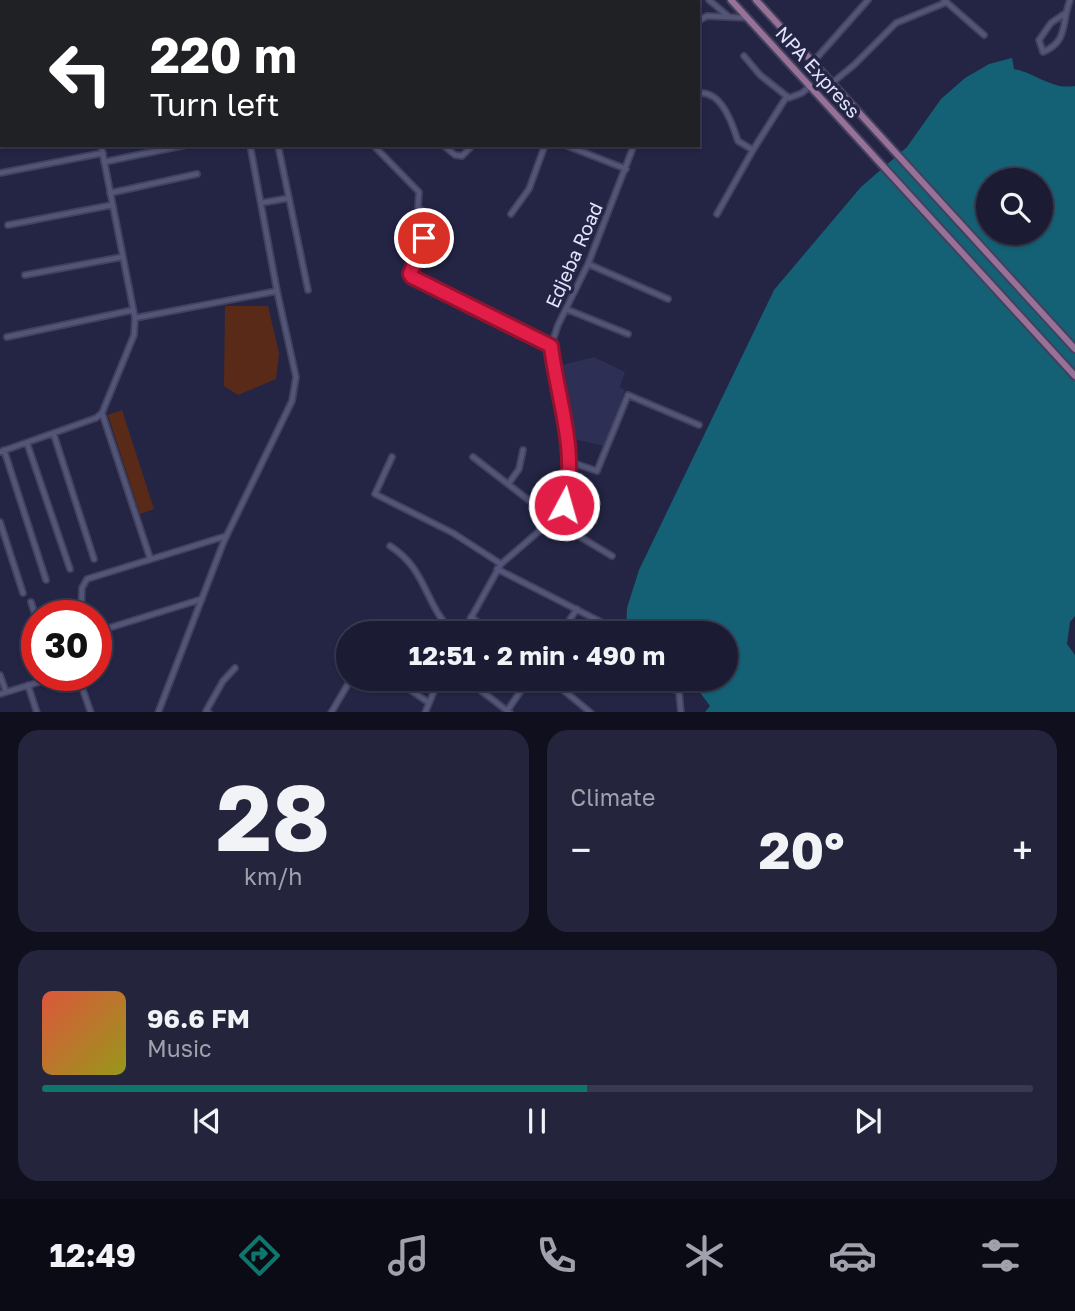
<!DOCTYPE html>
<html lang="en">
<head>
<meta charset="utf-8">
<style>
  :root { --surface:#1b1c34; --page:#24253c; --text:#f1f3f6; --muted:#a0a1ac; --line:#393a4f; --accent:#0f766e }
  body { margin:0; font-family:"Golos Text",sans-serif; background:var(--page); color:var(--text); height:100vh; display:flex; flex-direction:column; font-size:26px; white-space:nowrap }
  * { box-sizing:border-box; margin:0 }
  p { font-size:23px; color:var(--muted) }
  .icon { flex:none; width:38px; height:38px; fill:none; stroke:currentColor; stroke-width:2; stroke-linecap:round; stroke-linejoin:round }
  .map { position:relative; height:712px; overflow:hidden }
  .panel { display:flex; flex-direction:column; gap:18px; padding:18px; background:#0f0f1d; flex:1 }
  .panel>* { flex:none }
  .banner { position:absolute; left:0px; top:0px; width:700px; height:147px; box-shadow:0 2px 5px #0004,0 0 0 2px var(--line); background:#202124; color:#fff; overflow:hidden }
  .fabs { position:absolute; left:976px; top:168px; display:grid; gap:14px }
  .fabs a { display:grid; place-items:center; width:77px; height:77px; border-radius:50%; background:var(--surface); box-shadow:0 2px 5px #0004,0 0 0 2px var(--line); font-size:35px }
  .speed { position:absolute; left:21px; top:600px; display:flex; gap:14px; font-size:35px; font-weight:700; text-align:center }
  .speed>* { display:grid; place-content:center; width:91px; height:91px; border-radius:50%; background:var(--surface); box-shadow:0 2px 5px #0004,0 0 0 2px var(--line); line-height:1 }
  .speed .limit { border:10px solid #d22; background:#fff; color:#111 }
  .pin { position:absolute; display:grid; place-items:center; width:60px; height:60px; color:#fff; margin:-30px; border:4px solid #fff; border-radius:50%; box-shadow:0 2px 7px #0007 }
  .me { position:absolute; width:77px; margin:-38px; rotate:6deg; stroke-linejoin:round; filter:drop-shadow(0 0 5px #0008) }
  .turn { display:flex; align-items:center; gap:24px; height:147px; padding:0 35px; font-size:32px }
  .turn .icon { width:91px; height:91px; stroke-width:2.5 }
  .turn b { display:block; font-size:49px; line-height:60px }
  .big { font-size:52px; font-weight:700; line-height:1.1 }
  .panel .card { flex:1; display:flex; flex-direction:column; justify-content:center; gap:10px; min-width:0; padding:0 24px; border-radius:21px; background:var(--page) }
  .panel .dial { align-items:center; gap:0 }
  .dial b { font-size:91px; line-height:1 }
  .song { display:flex; align-items:center; gap:21px }
  .cover { width:84px; height:84px; border-radius:10px; background:linear-gradient(135deg,hsl(10 70% 55%),hsl(60 70% 35%)) }
  .played { height:7px; border-radius:4px; background:linear-gradient(90deg,var(--accent) 55%,var(--line) 55%) }
  .keys { display:flex; justify-content:space-around; direction:ltr }
  .heat { display:flex; justify-content:space-between; align-items:center; font-size:38px; direction:ltr }
  .panel .tiles { flex:1; display:grid; gap:18px; grid-template-columns:1fr 1fr }
  .card:last-child { grid-column:span 2 }
  .trip { position:absolute; left:336px; top:621px; width:402px; height:70px; border-radius:35px; background:var(--surface); box-shadow:0 2px 5px #0004,0 0 0 2px var(--line); font-weight:700; line-height:70px; text-align:center }
  .menu { display:flex; height:112px; justify-content:space-around; align-items:center; background:#0b0b15; color:var(--muted) }
  .menu .icon { width:49px; height:49px }
  .menu .active { color:var(--accent) }
  .menu b { font-size:32px; color:var(--text) }
  .map>svg:first-child { display:block }
</style>
</head>
<body>
<div class="map">
<svg width="1075" height="713" viewBox="0 0 1075 713">
  <rect width="100%" height="100%" fill="#242545"/>
  <!-- built -->
  <path fill="#2e2f54" d="M594,357L625,372L620,387L625,390L604,446L574,439L562,365Z"/>
  <!-- green -->
  <path fill="#592a18" d="M225,306H268L279,353L276,379L238,395L224,386Z
    M122,410L154,509L140,514L108,415Z"/>
  <!-- water -->
  <path fill="#146176" fill-rule="evenodd" d="M1012,58L1014,69C1036,73 1052,90 1075,86V616L1070,622L1067,644L1075,655V712H705L710,706L690,679H726V634H626L627,608L639,570L774,290L861,187L907,147L941,99L965,78L989,64ZM989,180H1041V233H989Z"/>
  <g fill="none" stroke-linecap="round" stroke-linejoin="round">
    <defs>
      <path id="minor" d="M52,0L55,2
        M181,0L185,2
        M687,0V2
        M709,0L728,16
        M944,0L984,35
        M60,2L61,0
        M583,2L584,0
        M1064,14L1051,23L1039,40L1043,52C1069,41 1061,23 1070,0
        M698,21L707,16L748,18
        M744,56L760,75L789,98L802,93L810,86
        M813,62L868,0
        M832,83L854,65L896,23L947,2
        M700,93C722,92 732,123 738,141L753,150L787,96
        M0,112H2
        M0,142H2
        M250,145L277,291
        M278,145L308,290
        M373,145L419,192L418,207L431,218L410,274L412,277L551,346
        M443,145L455,155L462,156L473,145
        M565,145L626,169
        M104,162L186,145
        M0,173L103,153
        M110,193L197,174
        M261,203L289,198
        M511,214L529,189L545,145
        M717,214L753,150
        M8,225L112,205
        M588,264L668,299
        M25,275L122,257
        M566,309L628,334
        M135,318L277,291L296,377L292,401L224,541L158,713
        M7,337L133,310
        M102,413L150,558
        M54,435L94,559
        M27,443L70,569
        M4,450L46,580
        M0,452L96,418L102,413L134,335L135,318L101,145
        M392,457L375,494L453,533L501,564
        M473,457L553,519
        M567,461L597,471L628,395L699,425
        M509,483L519,469L523,450
        M552,520L612,556
        M0,522L23,593
        M390,546C428,570 424,606 455,634
        M497,569L605,624L607,634
        M31,602L37,621
        M81,616L82,588L87,579L226,536
        M471,617L493,634
        M96,632L202,599
        M462,634L501,564L552,520L563,505L567,469L566,427L551,346L558,325L588,264L634,145
        M560,634L577,609
        M0,675L6,692
        M78,676L91,713
        M395,679L429,703
        M466,679L510,713
        M550,679L591,713
        M645,679L659,681L679,692L681,713
        M28,685L37,713
        M0,694L59,676
        M507,711L529,679
        M209,713L206,711L223,681L235,668
        M331,713L351,679
        M425,713L439,679"/>
      <path id="major" d="M731,0L1075,376
        M756,0L1075,349"/>
    </defs>
    <!-- minor casing -->
    <use href="#minor" stroke="#41415c" stroke-width="8"/>
    <!-- major casing -->
    <use href="#major" stroke="#41415c" stroke-width="10"/>
    <!-- minor -->
    <use href="#minor" stroke="#525478" stroke-width="4.5"/>
    <!-- major -->
    <use href="#major" stroke="#987198" stroke-width="6"/>
  </g>
  <g fill="none" stroke-linecap="round" stroke-linejoin="round">
    <defs>
      <path id="route" d="M424,238L410,274L412,277L551,346C557,397 579,454 564,505"/>
    </defs>
    <!-- route casing -->
    <use href="#route" stroke="#92132f" stroke-width="18"/>
    <!-- route -->
    <use href="#route" stroke="#e11d48" stroke-width="12"/>
  </g>
  <g text-anchor="middle" stroke-width="7" stroke-linejoin="round" paint-order="stroke">
    <!-- street labels -->
    <g font-size="19" fill="#e2e4fa" stroke="#242545">
      <text transform="translate(818 72) rotate(48)" y="7">NPA Express</text>
      <text transform="translate(574 255) rotate(-66)" y="7">Edjeba Road</text>
    </g>
  </g>
</svg>
<div class="fabs">
<a><svg class="icon" aria-label="search" viewBox="0 0 24 24"><circle cx="10" cy="10" r="6"/><path d="M15 15l6 6"/></svg></a>
</div>
<div class="speed"><div class="limit">30</div></div>
<div class="pin" style="left:424px;top:238px;background:#d93025"><svg class="icon" aria-label="arrive" viewBox="0 0 24 24"><path d="M6 21V4h12l-3 4 3 4H6"/></svg></div>
<svg class="me" style="left:564px;top:505px" viewBox="-20 -20 40 40"><circle r="17" fill="#e11d48" stroke="#fff" stroke-width="3"/><path d="M0-11L8 9 0 5-8 9z" fill="#fff"/></svg>
<div class="trip">12:51 · 2 min · 490 m</div>
<div class="banner">
<div class="turn"><svg class="icon" aria-label="left" viewBox="0 0 24 24"><path d="M17 20v-9H6M10 6l-5 5 5 5"/></svg><div><b>220 m</b>Turn left</div></div>
</div>
</div>
<section class="panel">
<div class="tiles">
<div class="card dial"><b>28</b><p>km/h</p></div>
<div class="card"><p>Climate</p>
<div class="heat"><a>−</a><b class="big">20°</b><a>+</a></div>
</div>
<div class="card">
<div class="song"><i class="cover"></i><div><b>96.6 FM</b><p>Music</p></div></div>
<div class="played"></div>
<div class="keys"><svg class="icon" aria-label="previous" viewBox="0 0 24 24"><path d="M18 5L8 12l10 7zM5 5v14"/></svg><svg class="icon" aria-label="pause" viewBox="0 0 24 24"><path d="M8 5v14M16 5v14"/></svg><svg class="icon" aria-label="next" viewBox="0 0 24 24"><path d="M6 5l10 7-10 7zM19 5v14"/></svg></div>
</div>
</div>
</section>
<nav class="menu">
<b>12:49</b>
<svg class="icon active" aria-label="directions" viewBox="0 0 24 24"><path d="M12 3l9 9-9 9-9-9zM9 14v-3h6M13 9l2 2-2 2"/></svg>
<svg class="icon" aria-label="music" viewBox="0 0 24 24"><path d="M9 18V5l10-2v13"/><circle cx="6" cy="18" r="3"/><circle cx="16" cy="16" r="3"/></svg>
<svg class="icon" aria-label="phone" viewBox="0 0 24 24"><path d="M5 4h4l2 5-3 2q2 4 5 5l2-3 5 2v4C11 20 4 13 5 4z"/></svg>
<svg class="icon" aria-label="climate" viewBox="0 0 24 24"><path d="M12 3v18M4 7l16 10M4 17L20 7"/></svg>
<svg class="icon" aria-label="car" viewBox="0 0 24 24"><path d="M5 17H2v-5l4-1 3-4h7l3 4 3 1v5h-3M9 17h6M6 11h13"/><circle cx="7" cy="17" r="2"/><circle cx="17" cy="17" r="2"/></svg>
<svg class="icon" aria-label="filters" viewBox="0 0 24 24"><path d="M4 7h16M4 17h16"/><circle cx="9" cy="7" r="2"/><circle cx="15" cy="17" r="2"/></svg>
</nav>
</body>
</html>
